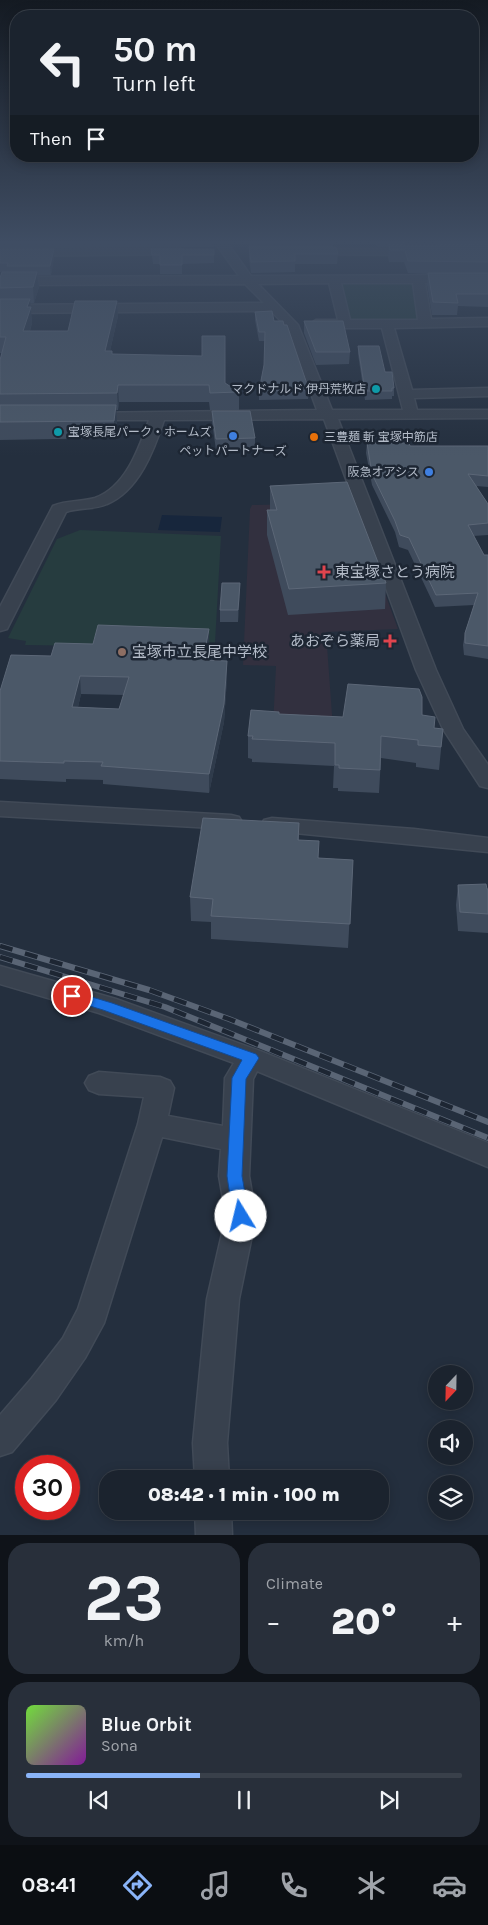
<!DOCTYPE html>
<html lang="en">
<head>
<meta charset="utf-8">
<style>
  :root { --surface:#1b232e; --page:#282f3a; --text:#f1f3f6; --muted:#a0a4aa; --line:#39404a; --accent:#8ab4f8 }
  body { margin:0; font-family:Karla,"Noto Sans JP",sans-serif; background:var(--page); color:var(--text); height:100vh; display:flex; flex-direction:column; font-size:19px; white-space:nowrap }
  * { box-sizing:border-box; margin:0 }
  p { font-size:16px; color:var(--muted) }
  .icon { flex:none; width:28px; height:28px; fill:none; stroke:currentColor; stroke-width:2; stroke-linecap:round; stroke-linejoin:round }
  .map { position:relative; height:1535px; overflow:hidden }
  .drawer { display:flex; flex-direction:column; gap:8px; padding:8px; background:#0f1319; flex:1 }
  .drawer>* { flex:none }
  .hud { position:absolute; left:10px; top:10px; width:469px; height:152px; border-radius:20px; box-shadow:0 2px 12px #0003,0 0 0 1px var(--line); background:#1b232e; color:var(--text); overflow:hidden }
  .needle { width:32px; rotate:202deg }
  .controls { position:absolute; left:428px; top:1365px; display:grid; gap:10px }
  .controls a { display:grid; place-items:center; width:45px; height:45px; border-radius:50%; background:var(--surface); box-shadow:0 2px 12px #0003,0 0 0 1px var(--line); font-size:25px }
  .speed { position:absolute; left:15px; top:1455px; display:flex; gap:10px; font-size:25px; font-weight:700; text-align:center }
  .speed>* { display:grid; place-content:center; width:65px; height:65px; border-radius:50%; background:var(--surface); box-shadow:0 2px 12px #0003,0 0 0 1px var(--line); line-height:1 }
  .speed .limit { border:8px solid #d22; background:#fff; color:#111 }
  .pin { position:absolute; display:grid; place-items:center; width:42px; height:42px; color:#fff; margin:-21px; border:2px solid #fff; border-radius:50%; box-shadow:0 1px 5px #0007 }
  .me { position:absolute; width:55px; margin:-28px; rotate:351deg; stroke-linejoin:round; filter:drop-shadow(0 0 4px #0008) }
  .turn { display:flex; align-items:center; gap:18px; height:105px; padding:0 20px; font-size:22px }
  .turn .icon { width:65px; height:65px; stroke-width:2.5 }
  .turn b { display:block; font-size:35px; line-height:42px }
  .then { display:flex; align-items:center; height:48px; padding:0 20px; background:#0003; gap:10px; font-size:19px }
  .big { font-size:38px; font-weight:800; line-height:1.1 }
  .drawer .tile { flex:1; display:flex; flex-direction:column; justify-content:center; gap:8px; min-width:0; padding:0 18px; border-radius:20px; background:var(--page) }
  .drawer .dial { align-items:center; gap:0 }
  .dial b { font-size:65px; line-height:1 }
  .song { display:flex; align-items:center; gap:15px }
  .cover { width:60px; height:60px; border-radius:8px; background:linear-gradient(135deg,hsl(100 70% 55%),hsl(290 70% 35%)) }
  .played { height:5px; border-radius:2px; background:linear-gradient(90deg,var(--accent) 40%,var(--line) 40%) }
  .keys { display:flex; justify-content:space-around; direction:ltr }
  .heat { display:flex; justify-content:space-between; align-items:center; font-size:28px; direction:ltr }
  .drawer .tiles { flex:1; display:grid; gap:8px; grid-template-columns:1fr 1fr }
  .tile:last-child { grid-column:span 2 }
  .trip { position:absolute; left:99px; top:1470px; width:290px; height:50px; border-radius:20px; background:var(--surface); box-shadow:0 2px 12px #0003,0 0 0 1px var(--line); font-weight:800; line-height:50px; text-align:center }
  .menu { display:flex; height:80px; justify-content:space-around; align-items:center; background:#0b0e12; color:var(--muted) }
  .menu .icon { width:35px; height:35px }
  .menu .active { color:var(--accent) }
  .menu b { font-size:22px; color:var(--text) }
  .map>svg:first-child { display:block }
</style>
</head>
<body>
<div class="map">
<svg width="488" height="1535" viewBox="0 0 488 1535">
  <rect width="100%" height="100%" fill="#242f3e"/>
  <!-- medical -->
  <path fill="#32303f" d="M352,503L398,629L326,632L333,728L273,726L276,666L243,665L250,509L252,505Z"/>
  <!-- green -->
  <path fill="#263c3f" d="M415,283L421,320H350L340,284Z
    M80,530L221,536L215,643L94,638L93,646L25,645L26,641L8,638L57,539Z"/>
  <!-- water -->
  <path fill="#17263c" d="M162,515L222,517L220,532L158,530Z"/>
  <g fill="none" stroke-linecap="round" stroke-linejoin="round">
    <defs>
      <path id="minor" d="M214,241H226L251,276L488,275V283H425L431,319L488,318V326L394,328L412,390L488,388V396L414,398L417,410H488V418L338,419L436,670L463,729L488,765V788L480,786L443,729L416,670L324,419L164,420C154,450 139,491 107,504C94,510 79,507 66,512L9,625L7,629L0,631V607L53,506C67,500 82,502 95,498C126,487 139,448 149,420H88L81,416L83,413L317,410L286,326L271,311L0,313V305L264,303L245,284L0,285V277L239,276ZM329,283L338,320H316L310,324L316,328H382L403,410H332L298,325L258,284ZM341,283H413L418,320H350Z
        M181,249L187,252L185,254L0,256V250Z
        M309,249H416L422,252L416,255L305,254L303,252Z
        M0,802L231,815L239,817L242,822L239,827L231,829L0,816Z
        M272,818L414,829L488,838V852L264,830L261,825L264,820Z
        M0,966L116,999L260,1051L488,1143V1167L257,1071L253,1079L249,1176L256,1216L239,1299L227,1443L229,1479H195L193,1443L207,1299L226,1216L219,1176L221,1149L162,1137L104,1323L85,1358L56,1400L12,1452L0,1456V1415L32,1378L63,1338L78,1309L138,1124L144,1097L99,1094L89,1090L85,1083L89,1076L99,1072L160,1077L170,1081L174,1088L168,1116L223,1126L225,1078L234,1063L99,1013L0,984Z
        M195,1511H231L232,1535H196Z"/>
    </defs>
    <!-- minor casing -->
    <use href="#minor" stroke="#414a57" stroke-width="3"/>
    <!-- minor -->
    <use href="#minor" fill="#38414e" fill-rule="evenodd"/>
    <defs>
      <path id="rail" d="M0,946L149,990L229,1019L488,1122
        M0,957L165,1007L488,1138"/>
    </defs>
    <!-- rail casing -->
    <use href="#rail" stroke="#5a6575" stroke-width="6"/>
    <!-- rail -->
    <use href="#rail" stroke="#1d2633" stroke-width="4.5" stroke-dasharray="13" stroke-linecap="butt"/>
  </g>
  <!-- wall -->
  <path fill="#3f4b5c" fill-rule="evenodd" d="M0,241H214V247L0,248Z
    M249,241H333V247L338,254L337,264H295V272L251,273L249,258V247H326H249Z
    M375,241H403L404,245H438V241H488V307L458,306L457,315H432L427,285L428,274L408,273L404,262H389L388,257L389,247H377Z
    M0,249L54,258L51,275H38L39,287L34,303H30L32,323L30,331H68L117,301L118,316L110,351L112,354L225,383L239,392V410H210L209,402H119L118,410H116L117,422L115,438L0,440V360L2,353H0V278L2,272H0Z
    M151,249H214V263L182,264V274H160V264H153Z
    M255,312L274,321L284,325L309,390L308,399L259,400V391L264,365L265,341H259L255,320Z
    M304,321L350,352L349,364L316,365L304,333Z
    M358,346L385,372L394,388V396H392V399L365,400L358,354Z
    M212,411L255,438V449L216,450L212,422Z
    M367,443L410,446H488V487L476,486L488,504V535L473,536L484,555H488V659L464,655L463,645L465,633L474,605L435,607L408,550L399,547L395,532L372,485L366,453Z
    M270,486L386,583L385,609L288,615L267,535V510H270Z
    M240,583L238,622H220V610Z
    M209,629V646L207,660L227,661V678L224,722L209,793L103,784V780L66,779V782L0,779V691L51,656L93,644ZM81,694L124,695L119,709L78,707Z
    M279,714L343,717L422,715L434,728L443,729L439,770L416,767V763L381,758L379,793L338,791V788H333L334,766L252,762V759L248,758V736Z
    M299,823V840L319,858L353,860L348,948L211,939V922L191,921L190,897Z
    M458,885L488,889V933L458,931L456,905Z"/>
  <!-- shaded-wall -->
  <path fill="#2f3b4b" d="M54,249V258L51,275L50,266Z
    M37,272L39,287L34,303L33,287Z
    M30,299L32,323L25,347L23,331L27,307Z
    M117,301L118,316L106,368L105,351Z
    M118,385L119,402L118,410L117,393Z
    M116,405L117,422L115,438L114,421Z
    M240,583V595L238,622V610Z
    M209,629V646L204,678L203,660Z
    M227,661V678L224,722L209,793V774Z
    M80,676L81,694L74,725L72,707Z"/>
  <!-- building -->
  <path fill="#4b5868" stroke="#5c6777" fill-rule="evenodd" d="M376,241H403L404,243H377Z
    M477,241H488V262L408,261L405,250H390L389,245H470L477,242Z
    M249,247H336L338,254H295V261L251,262Z
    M0,249H54L50,266H7L8,263H0Z
    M151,249H214V255H182V265H160V255H152Z
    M2,272H37L33,287L0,288V278Z
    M428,273H488V294H456L458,303L433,302Z
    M0,299H30L27,307H31L23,331H68L75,301H117L105,351H112V354L202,356V336H225V383L239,392L210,393L209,385H118L117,393L0,394V360L6,337H0Z
    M272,311L274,321H283L284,325H287L309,390L259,391L264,365L265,332H259L255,312Z
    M304,321H343L350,352H316Z
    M358,346H379L385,372H392L394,388H392V391H365Z
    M0,405H116L114,421L0,422Z
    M212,411H250L255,438L216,439Z
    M367,443H409L410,446H488V476L468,474L488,504V523L468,525L484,555H488V646L465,643V633L478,593L436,595L409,538L400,535L395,521L372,474Z
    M347,482L386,583L289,589L267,510H277L270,486Z
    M222,583H240L238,610H220Z
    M98,625L209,629L203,660L227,661L224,704L209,774L101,766L103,762L64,761V763L0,761V691L11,655L51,656L55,643L93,644ZM80,676L129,677L119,709L72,707Z
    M348,684L419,689L422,697V715L435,717L434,728L443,729L441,747L418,745V740L381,736L380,770L339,768V765H335V743L252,739L253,736H248L251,710L279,712V714L343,717Z
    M203,818L299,823L298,840L319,841L318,858L353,860L350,924L211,916L213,899L190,897Z
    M486,884L487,889H488V914L460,912L458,885Z"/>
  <!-- sky -->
  <linearGradient id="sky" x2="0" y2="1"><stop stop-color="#141a22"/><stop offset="0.53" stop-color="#3f4d63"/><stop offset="1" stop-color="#3f4d63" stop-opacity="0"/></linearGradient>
  <rect width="488" height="456" fill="url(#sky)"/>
  <!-- route -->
  <path fill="#1a73e8" stroke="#114b97" d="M72,991L112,1003L256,1054L259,1058L246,1079L242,1176L249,1216L247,1221L241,1223L235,1221L233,1216L227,1176L232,1078L242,1060L103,1010L67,999L65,996L67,992Z"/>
  <!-- markers -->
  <g fill="#0f9aa8" stroke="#1d2633" stroke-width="2">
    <circle cx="376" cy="389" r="5"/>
    <circle cx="58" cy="432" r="5"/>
  </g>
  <g fill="#3f7fe0" stroke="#1d2633" stroke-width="2">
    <circle cx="233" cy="436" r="5"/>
    <circle cx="429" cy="472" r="5"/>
  </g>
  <circle fill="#e8710a" stroke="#1d2633" stroke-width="2" cx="314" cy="437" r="5"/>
  <g fill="#e0444e" stroke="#1d2633" stroke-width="2">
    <path d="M321.5 564.5h5v5h5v5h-5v5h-5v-5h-5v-5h5z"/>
    <path d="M387.5 633.5h5v5h5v5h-5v5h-5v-5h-5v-5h5z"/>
  </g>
  <circle fill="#8d6e63" stroke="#1d2633" stroke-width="2" cx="122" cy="652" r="5"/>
  <g text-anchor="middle" stroke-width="5" stroke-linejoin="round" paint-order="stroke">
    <!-- far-poi labels -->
    <g font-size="12" fill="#b4bcc9" stroke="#1d2633" text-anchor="end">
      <text x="366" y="393">マクドナルド 伊丹荒牧店</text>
      <text x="68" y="436" text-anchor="start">宝塚長尾パーク・ホームズ</text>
      <text x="324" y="441" text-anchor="start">三豊麺 斬 宝塚中筋店</text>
      <text x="233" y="455" text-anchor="middle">ペットパートナーズ</text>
      <text x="419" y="476">阪急オアシス</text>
    </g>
    <!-- poi labels -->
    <g font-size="15" fill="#b4bcc9" stroke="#1d2633" text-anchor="start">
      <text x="335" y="577">東宝塚さとう病院</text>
      <text x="380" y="646" text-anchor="end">あおぞら薬局</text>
      <text x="132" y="657">宝塚市立長尾中学校</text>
    </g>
  </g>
</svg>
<div class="controls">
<a><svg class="needle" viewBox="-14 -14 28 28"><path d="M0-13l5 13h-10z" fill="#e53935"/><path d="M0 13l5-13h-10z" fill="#a0a4aa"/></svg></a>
<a><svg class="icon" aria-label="sound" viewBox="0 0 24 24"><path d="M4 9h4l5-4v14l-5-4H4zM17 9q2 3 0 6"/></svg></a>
<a><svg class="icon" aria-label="layers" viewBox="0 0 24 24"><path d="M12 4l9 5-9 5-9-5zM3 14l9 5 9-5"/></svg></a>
</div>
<div class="speed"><div class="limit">30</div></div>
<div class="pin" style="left:72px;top:996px;background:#d93025"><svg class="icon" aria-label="arrive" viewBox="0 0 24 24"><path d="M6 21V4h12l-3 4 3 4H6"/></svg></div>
<svg class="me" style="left:241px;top:1216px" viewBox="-20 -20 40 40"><circle r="19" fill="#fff"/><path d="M0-13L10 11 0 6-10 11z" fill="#1a73e8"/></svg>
<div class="trip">08:42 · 1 min · 100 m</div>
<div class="hud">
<div class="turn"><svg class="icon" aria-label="left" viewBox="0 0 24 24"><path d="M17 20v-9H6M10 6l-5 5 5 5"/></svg><div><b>50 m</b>Turn left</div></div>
<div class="then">Then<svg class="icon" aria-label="arrive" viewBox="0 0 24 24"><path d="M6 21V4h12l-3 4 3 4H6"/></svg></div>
</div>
</div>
<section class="drawer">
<div class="tiles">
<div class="tile dial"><b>23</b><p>km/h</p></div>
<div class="tile"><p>Climate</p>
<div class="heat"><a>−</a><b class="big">20°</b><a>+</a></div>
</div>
<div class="tile">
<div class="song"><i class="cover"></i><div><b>Blue Orbit</b><p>Sona</p></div></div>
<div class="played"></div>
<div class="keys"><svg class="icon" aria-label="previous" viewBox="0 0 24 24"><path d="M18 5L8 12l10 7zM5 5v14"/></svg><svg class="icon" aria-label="pause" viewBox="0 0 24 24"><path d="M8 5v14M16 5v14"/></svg><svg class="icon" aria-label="next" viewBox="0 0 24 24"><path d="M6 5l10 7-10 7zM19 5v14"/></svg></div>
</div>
</div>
</section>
<nav class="menu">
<b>08:41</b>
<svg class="icon active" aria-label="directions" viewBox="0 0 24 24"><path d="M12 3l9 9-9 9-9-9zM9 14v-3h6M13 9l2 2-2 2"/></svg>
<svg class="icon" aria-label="music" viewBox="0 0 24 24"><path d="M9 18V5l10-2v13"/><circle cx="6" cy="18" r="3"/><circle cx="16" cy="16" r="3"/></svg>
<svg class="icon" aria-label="phone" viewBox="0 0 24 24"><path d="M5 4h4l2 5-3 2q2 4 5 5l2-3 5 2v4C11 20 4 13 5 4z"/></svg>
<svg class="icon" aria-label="climate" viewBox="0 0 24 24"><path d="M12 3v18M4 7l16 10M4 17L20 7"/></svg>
<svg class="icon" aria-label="car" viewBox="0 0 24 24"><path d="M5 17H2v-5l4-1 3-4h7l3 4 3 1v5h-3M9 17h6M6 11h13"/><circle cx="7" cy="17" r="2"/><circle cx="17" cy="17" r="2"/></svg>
</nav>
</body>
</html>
